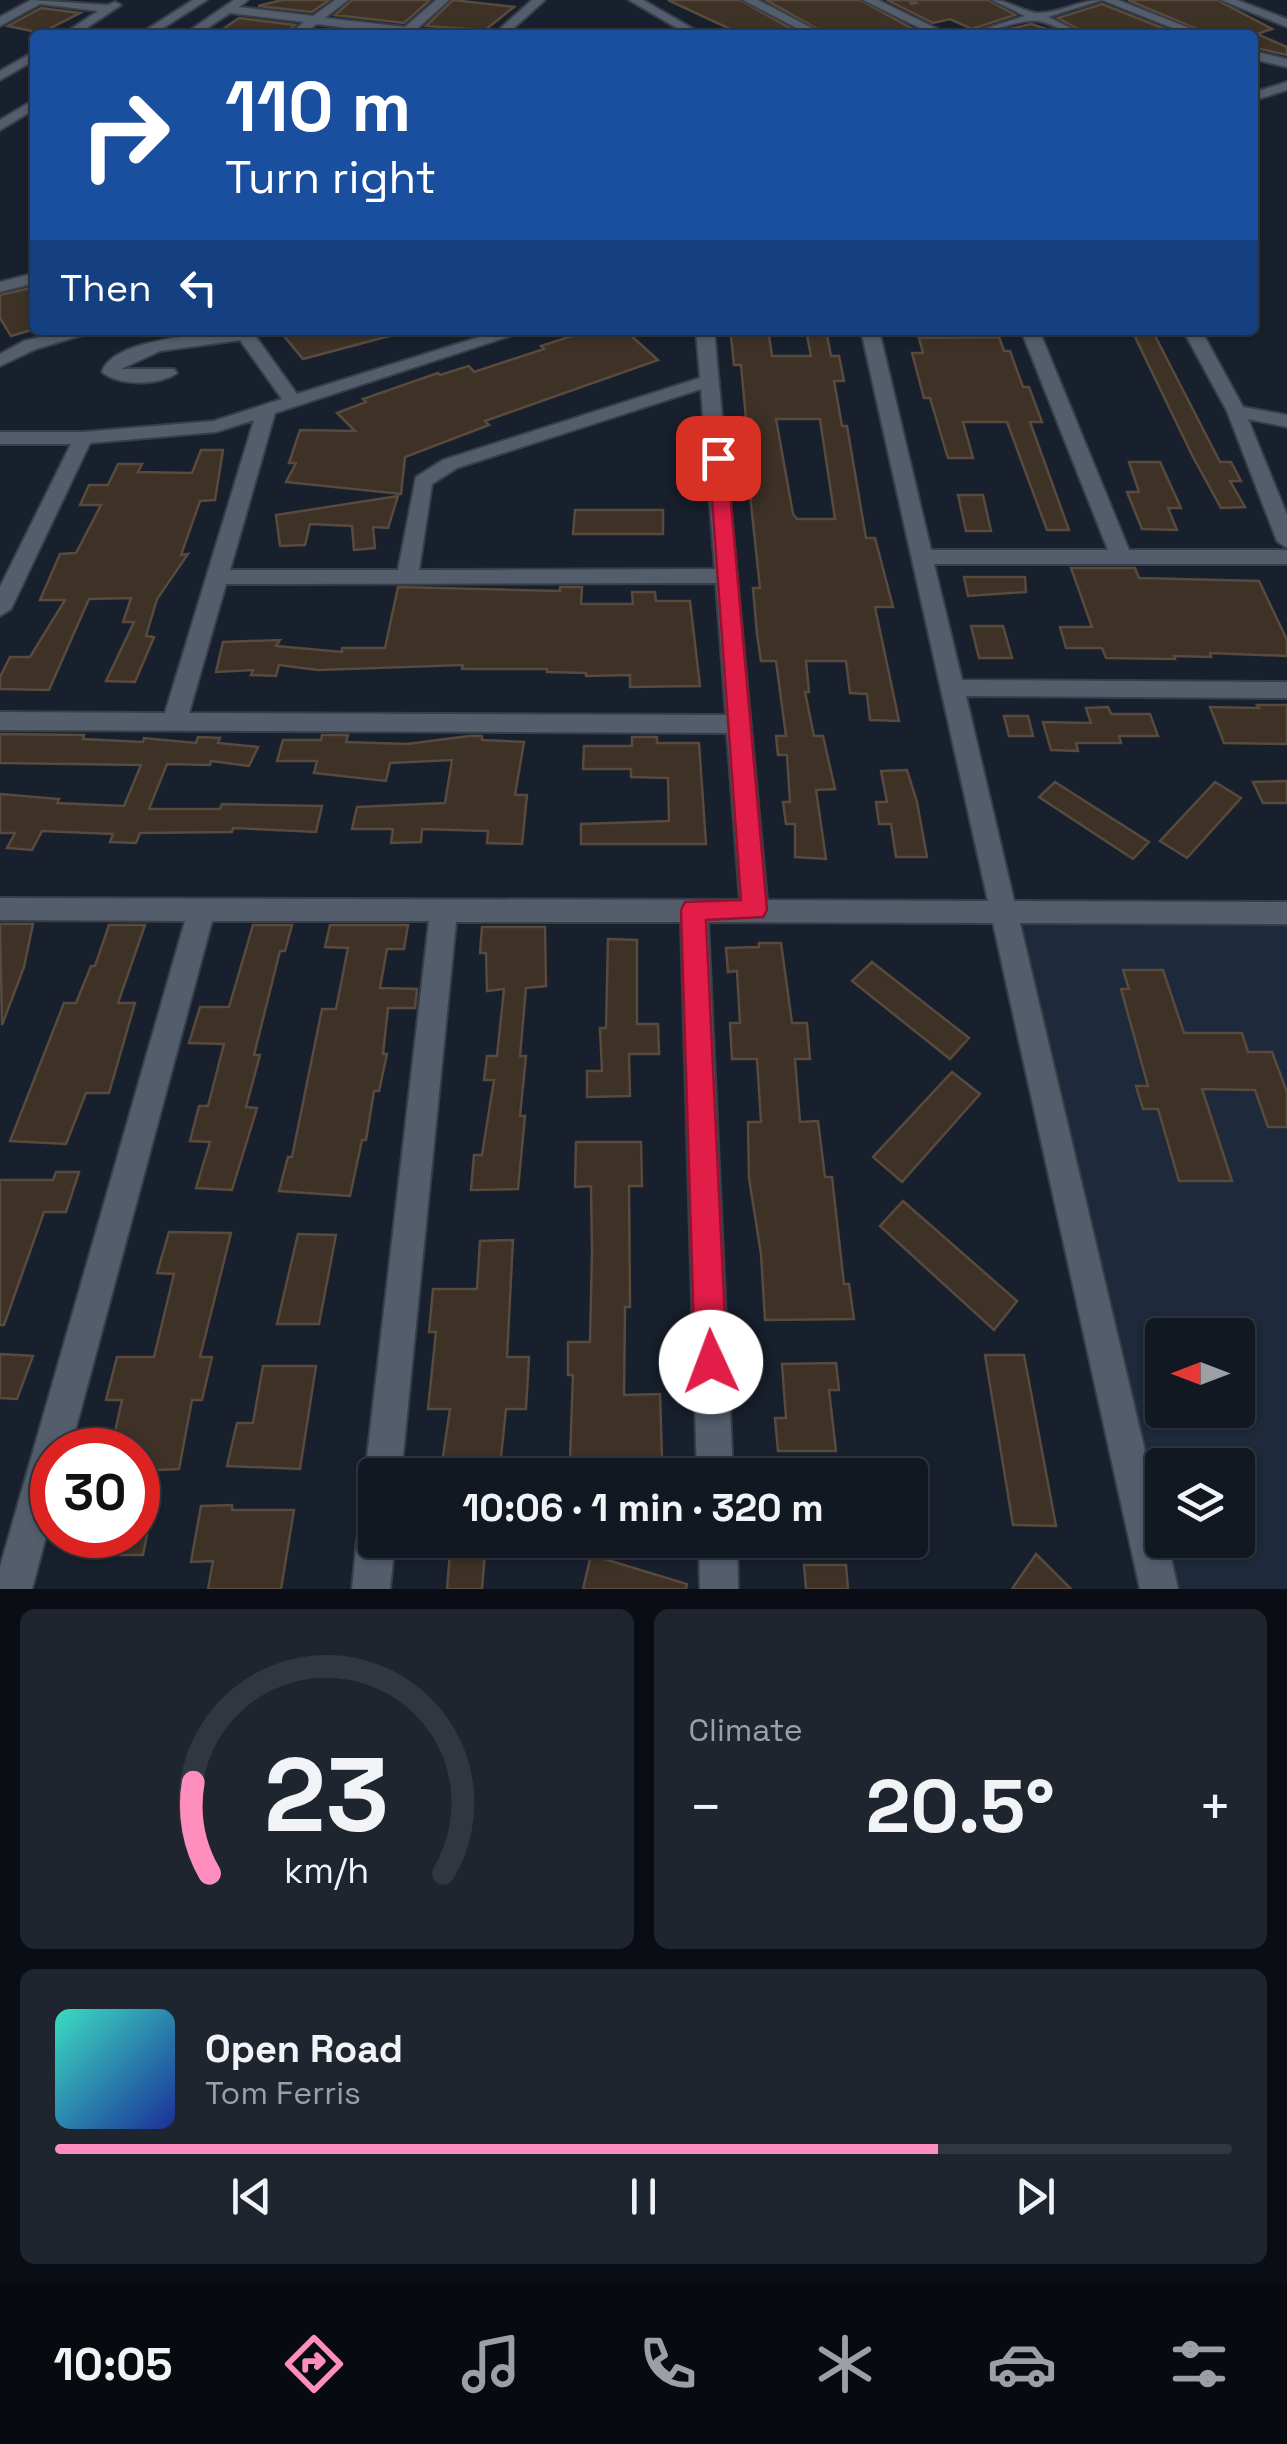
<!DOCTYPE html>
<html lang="en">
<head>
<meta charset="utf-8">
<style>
  :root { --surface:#121822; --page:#1f252f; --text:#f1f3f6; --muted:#9ca0a5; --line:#313740; --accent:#fe8ebb }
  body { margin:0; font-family:"Space Grotesk",sans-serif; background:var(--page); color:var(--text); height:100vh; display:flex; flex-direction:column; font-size:38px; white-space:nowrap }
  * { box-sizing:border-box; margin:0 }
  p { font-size:32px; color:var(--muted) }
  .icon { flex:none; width:55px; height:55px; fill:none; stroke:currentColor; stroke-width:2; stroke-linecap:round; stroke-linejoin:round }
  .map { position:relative; height:1589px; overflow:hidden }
  .side { display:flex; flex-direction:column; gap:20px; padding:20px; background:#0a0d13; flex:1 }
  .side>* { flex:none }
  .hud { position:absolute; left:30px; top:30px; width:1228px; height:305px; border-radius:10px; box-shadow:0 2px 8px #0004,0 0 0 2px var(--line); background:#1a4fa0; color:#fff; overflow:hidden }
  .needle { width:65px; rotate:270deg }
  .fabs { position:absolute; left:1145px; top:1318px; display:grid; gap:20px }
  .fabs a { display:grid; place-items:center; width:110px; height:110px; border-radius:10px; background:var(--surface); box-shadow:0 2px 8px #0004,0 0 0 2px var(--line); font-size:50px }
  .speed { position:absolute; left:30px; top:1428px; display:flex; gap:20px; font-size:50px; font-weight:700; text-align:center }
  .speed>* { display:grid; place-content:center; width:130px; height:130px; border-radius:50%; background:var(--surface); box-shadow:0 2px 8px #0004,0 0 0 2px var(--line); line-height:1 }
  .speed .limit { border:15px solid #d22; background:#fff; color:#111 }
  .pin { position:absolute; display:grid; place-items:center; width:85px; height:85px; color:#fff; margin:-42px; border-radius:20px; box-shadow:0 5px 15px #0006 }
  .me { position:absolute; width:110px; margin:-55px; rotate:358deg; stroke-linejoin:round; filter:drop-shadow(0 0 8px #0008) }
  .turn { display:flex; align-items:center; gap:35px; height:210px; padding:0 30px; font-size:45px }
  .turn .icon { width:130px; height:130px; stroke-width:2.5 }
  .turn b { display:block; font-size:70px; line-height:85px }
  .then { display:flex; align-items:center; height:95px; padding:0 30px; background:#0003; gap:20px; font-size:38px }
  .big { font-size:75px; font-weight:700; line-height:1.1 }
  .side .tile { flex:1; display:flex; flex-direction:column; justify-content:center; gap:15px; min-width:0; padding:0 35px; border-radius:15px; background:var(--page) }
  .side .dial { align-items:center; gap:0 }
  .dial svg { height:260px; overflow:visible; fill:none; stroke:var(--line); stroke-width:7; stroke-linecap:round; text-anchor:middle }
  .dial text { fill:var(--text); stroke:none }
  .song { display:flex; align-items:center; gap:30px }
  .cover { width:120px; height:120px; border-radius:15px; background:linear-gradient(135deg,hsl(170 70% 55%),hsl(230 70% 35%)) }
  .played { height:10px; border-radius:5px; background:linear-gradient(90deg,var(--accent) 75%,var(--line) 75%) }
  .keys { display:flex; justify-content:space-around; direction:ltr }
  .heat { display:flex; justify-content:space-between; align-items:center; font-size:55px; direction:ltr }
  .side .tiles { flex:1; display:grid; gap:20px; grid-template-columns:1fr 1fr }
  .tile:last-child { grid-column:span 2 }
  .trip { position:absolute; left:358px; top:1458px; width:570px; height:100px; border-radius:10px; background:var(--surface); box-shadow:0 2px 8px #0004,0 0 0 2px var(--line); font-weight:700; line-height:100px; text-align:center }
  .dock { display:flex; height:160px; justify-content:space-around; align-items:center; background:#070a0e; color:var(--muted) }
  .dock .icon { width:70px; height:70px }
  .dock .on { color:var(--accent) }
  .dock b { font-size:45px; color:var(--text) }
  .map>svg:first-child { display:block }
</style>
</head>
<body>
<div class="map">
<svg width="1287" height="1589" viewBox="0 0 1287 1589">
  <rect width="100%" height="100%" fill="#18202d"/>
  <!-- built -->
  <path fill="#1e293b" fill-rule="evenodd" d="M1019,920L1287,922V1589H1179L1168,1540H1238V1465H1162V1519ZM1162,1335H1238V1410H1162Z"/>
  <!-- building -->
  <path fill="#3e3125" stroke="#584a3d" stroke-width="2.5" fill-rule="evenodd" d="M282,0H329L312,12L258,6Z
    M352,0H430L404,23L335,15Z
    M453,0L514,7L485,30L426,26Z
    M668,0H740L802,35H743Z
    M766,0H860L911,28L882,35H828Z
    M887,0H910L911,4L916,3L910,0H988L1015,15L972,29L950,19L933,23Z
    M1128,0H1217L1272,29L1257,34L1287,47V55L1252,47V35H1211Z
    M1102,4L1180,35H1089L1058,18Z
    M41,8L80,13L41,33L8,26Z
    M239,18L295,25L284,35H214Z
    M1031,24L1065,35H988L1014,28Z
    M35,287V329L11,336L0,318V295Z
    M279,330H392L393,335L303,359Z
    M566,330H625L658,360L485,421L489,425L405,457L401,494L286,482L296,463H289L300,430L355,431L337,413L366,402L363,399L438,373L440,375L469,366L474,372L544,349L541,346L572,336Z
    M740,330H762L763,336H769L772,356H811L806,330H826L831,356H839L844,381H834L842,426H847L866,538H875L893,607H875L899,721L870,720L867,694L850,693L846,661H806L809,692H805L814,736H823L835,789L816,790L826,859L795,857V824H786L783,802H790L787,755H778L776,736H786L776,661H761L757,634L753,588H760L747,466H756L751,419H746L741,365H734L731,336H740ZM776,419H820L835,519H797L793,514Z
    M1152,330L1220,462H1231L1241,481H1230L1245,507L1221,508L1193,457L1135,337Z
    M999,337L1004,351H1010L1023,387H1029L1042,422H1030L1069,530H1047L1007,422H963L973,458H948L930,398H924L912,353H923L919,338Z
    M201,450H223L215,500L200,501L181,555L188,554L157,599L146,636L154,637L135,682L106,681L134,622H123L131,598L89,599L49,690L0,689V677L10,657H30L65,600H40L60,554L76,553L101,505H80L89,485H108L118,464H142L138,472L192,473Z
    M1129,462H1160L1181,508H1168L1177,530L1142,529L1127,492H1139Z
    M958,495H983L991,531H966Z
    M398,496L388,528L373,527L375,548L354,550L352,526L310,524L305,545L280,546L276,515Z
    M575,510H663V534H573Z
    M1071,568H1135L1139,578L1259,581L1287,640V656L1210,653L1211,657L1174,656L1175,659L1106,658L1102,648H1066L1060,627H1092Z
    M964,577H1025L1026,592L968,596Z
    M398,587L560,591V587H582L581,604H633L632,592H655L656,601H690L700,686L630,687V675L586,676V673L547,672V669H462L463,665L318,670L279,665L276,676L251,675L253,670L216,672L223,642L280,640L276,646L342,652V648H385Z
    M971,626H1003L1012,658H979Z
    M1257,705H1287V744L1224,743L1210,707L1259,708Z
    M1108,707L1111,714H1150L1158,736H1119L1121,743H1076L1078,751L1051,750L1043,722L1091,723L1086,708Z
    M1004,716H1028L1033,736H1009Z
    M0,734L84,735L83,739L143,742L144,738L196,743L198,737L220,738L218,743L258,747L249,766L211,761L210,765L167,764L149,809H220L222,804L322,806L316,832L233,828L232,832L140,833L136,843L110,842L113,834L42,831L32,850L7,848L15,833H0V794L59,799L57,803L124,806L141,765L0,763Z
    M322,735H348L346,742L407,744L469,736H482V740L524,742L515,795H527L522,844L487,843L488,831L422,829L421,842L391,843L393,829H352L357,807L445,803L452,760L390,763L386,781L314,773L317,761H277L283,740H321Z
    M632,737H657V743H699L706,844H581V824L669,821L668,778L631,777V769H583L584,746H632Z
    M907,770L917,802L927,857H896L891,824H879L876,802H887L881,771Z
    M1287,781V803H1263L1253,782Z
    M1055,782L1149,842L1133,859L1039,797Z
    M1215,782L1241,798L1187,858L1160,841Z
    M0,924H33L24,967L2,1025Z
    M109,925H145L118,1003H135L109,1093H86L66,1144L10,1141L64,1003H76L91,966H95Z
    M253,925H292L285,951H280L254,1055H260L246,1107L257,1108L232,1190L196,1188L210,1142L190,1141L199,1106H208L224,1044L189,1043L200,1007H229Z
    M330,925H408L404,949H387L380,988L417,989L415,1008H388L383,1054H387L379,1091H374L366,1140H362L350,1196L279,1191L288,1157H292L322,1009H336L348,948L325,947Z
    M482,927H545L546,986L526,988L520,1056H526L520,1116H525L518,1189L471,1190L474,1155H482L494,1080H484L487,1056H497L504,989L487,991L486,953H480Z
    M608,939L637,940V1024H658L659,1054H629L630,1096L587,1097V1071H602L600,1028H606Z
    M759,943H781L792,1023H807L810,1059H795L800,1122L818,1121L825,1177H832L844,1284H849L854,1319L765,1320L761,1254L749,1178L748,1122H761L757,1059H732L730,1023H740L737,971L728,972L726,948L759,947Z
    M872,962L969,1038L950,1059L852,981Z
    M1123,970H1163L1184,1033H1242L1248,1052H1272L1287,1092V1127H1268L1255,1090L1202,1089L1232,1181H1179L1158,1109H1143L1136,1086H1148L1121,989H1129Z
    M952,1072L980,1094L902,1182L873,1157Z
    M576,1142H641L642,1186H629L630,1307H625L624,1395L660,1394L662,1459L570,1460L573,1375H568V1342H590L592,1252L591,1186L575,1187Z
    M56,1172H79L66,1212H44L4,1325H0V1180H53Z
    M903,1201L1017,1301L994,1330L880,1226Z
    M169,1232L231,1233L200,1357H212L202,1400H192L179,1469L138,1471V1450H111L122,1400H106L117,1357H154L174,1274L157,1273Z
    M298,1234L336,1235L319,1324H277Z
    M513,1240L507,1357H529L526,1409H506L500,1466L442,1463L450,1409H428L436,1332H429L433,1289H477L480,1241Z
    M0,1354L33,1356L17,1399L0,1398Z
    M985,1355H1024L1056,1526L1013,1525Z
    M836,1363L839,1390H829L836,1451H778L775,1418H786L782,1364Z
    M263,1366H316L300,1469L227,1466L237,1423H253Z
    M232,1505V1510H294L281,1589H208L213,1561L191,1562L201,1506Z
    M102,1535H147L143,1555H98Z
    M451,1540H486L482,1589H447Z
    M1036,1554L1071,1589H1012Z
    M591,1555L687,1584L686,1589H583Z
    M804,1565H846L848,1589H806Z"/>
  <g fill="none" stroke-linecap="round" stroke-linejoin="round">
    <defs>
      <path id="minor" d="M31,0L107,5L115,2L121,5L76,35H62L98,11L40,4L0,26V17Z
        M193,0H207L152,35H138Z
        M234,0H248L239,7L313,16L335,0H348L325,18L405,27L436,0H449L417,29L444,35H397L317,24L302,35H288L304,22L230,13L197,35H183Z
        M532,0H545L506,35H493Z
        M629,0H643L704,35H689Z
        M743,0H758L825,35H810Z
        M863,0H878L950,35H934Z
        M992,0C1009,0 1023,12 1038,13C1059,13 1080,0 1102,0L1048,17L1085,35C1066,35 1055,24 1038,21C1020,18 987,35 965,35L1025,16Z
        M1102,0H1118L1207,35H1190Z
        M1221,0H1237L1287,19V27Z
        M35,51V60L0,80V71Z
        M1252,51L1287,59V67L1252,59Z
        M1287,82V90L1252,101V93Z
        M35,99V109L0,130V120Z
        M35,273V283L0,292V282Z
        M69,330H99L36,349L0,366V354L24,341Z
        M233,330H251L297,394L502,330H528L275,413L230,570H398L416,477L443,460L700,378L696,330H714L767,900L988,901L861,330H879L931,550H1108L1021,330H1039L1129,550H1287V564H934L962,680L1287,682V698L966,696L1014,901L1287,902V924L1020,923L1162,1523V1540H1167L1178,1589H1140L993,923L708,922L733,1475H697L681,922H456L401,1475H375V1490L365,1475L429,921H212L70,1450H52V1514L32,1589H0V1567L185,921L0,920V898L740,900L727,733L0,730V712L165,713L254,420L216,432L90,443L11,609L0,616V587L71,444H0V432H83L214,421L282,399L240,340L160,351L121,369H174L177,373C159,386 119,386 102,372C113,338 203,336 233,330ZM701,389L715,569L419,570L432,484L457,468ZM716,583L726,715L189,713L226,584Z
        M1183,330H1201L1243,407L1287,415V427L1248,419L1287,515V548L1277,541L1227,411Z
        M375,1522V1540H395L390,1589H352L357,1540L363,1527Z
        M699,1540H737L738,1589H700Z"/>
    </defs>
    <!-- minor casing -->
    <use href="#minor" stroke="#383e48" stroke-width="4"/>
    <!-- minor -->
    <use href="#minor" fill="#535d6c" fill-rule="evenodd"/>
  </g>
  <!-- route -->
  <path fill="#e11d48" stroke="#92132f" stroke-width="2.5" d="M718,453L727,458L767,910L763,917L706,920L727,1362L722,1373L711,1378L700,1373L695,1362L681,910L685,902L741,900L709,458Z"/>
</svg>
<div class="fabs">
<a><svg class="needle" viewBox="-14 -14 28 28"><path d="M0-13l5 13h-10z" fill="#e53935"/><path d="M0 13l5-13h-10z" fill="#9ca0a5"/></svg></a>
<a><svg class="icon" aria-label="layers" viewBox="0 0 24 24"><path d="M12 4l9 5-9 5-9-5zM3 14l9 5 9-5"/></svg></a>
</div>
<div class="speed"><div class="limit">30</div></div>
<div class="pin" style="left:718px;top:458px;background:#d93025"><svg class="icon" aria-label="arrive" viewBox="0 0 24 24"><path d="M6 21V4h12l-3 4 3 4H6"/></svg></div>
<svg class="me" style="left:711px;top:1362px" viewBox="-20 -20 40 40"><circle r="19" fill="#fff"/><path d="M0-13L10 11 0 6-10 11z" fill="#e11d48"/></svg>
<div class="trip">10:06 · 1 min · 320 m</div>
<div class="hud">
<div class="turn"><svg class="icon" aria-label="right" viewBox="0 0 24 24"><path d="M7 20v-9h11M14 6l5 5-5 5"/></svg><div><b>110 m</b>Turn right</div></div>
<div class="then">Then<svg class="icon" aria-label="left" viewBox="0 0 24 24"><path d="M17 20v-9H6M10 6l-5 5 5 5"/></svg></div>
</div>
</div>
<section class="side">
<div class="tiles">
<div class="tile dial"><svg viewBox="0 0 100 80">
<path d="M14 69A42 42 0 1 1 86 69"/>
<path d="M14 69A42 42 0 0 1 9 41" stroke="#fe8ebb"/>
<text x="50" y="56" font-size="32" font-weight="700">23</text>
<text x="50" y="72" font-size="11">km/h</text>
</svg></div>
<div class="tile"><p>Climate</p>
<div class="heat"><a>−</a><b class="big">20.5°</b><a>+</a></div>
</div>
<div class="tile">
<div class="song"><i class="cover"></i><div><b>Open Road</b><p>Tom Ferris</p></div></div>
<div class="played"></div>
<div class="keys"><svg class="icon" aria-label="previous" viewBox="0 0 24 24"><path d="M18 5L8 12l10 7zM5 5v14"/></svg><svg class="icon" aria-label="pause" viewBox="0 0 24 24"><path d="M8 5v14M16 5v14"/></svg><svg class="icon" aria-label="next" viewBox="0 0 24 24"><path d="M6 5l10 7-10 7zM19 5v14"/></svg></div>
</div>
</div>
</section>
<nav class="dock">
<b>10:05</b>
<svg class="icon on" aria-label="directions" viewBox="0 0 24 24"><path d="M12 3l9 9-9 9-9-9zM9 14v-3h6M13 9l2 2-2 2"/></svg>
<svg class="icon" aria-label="music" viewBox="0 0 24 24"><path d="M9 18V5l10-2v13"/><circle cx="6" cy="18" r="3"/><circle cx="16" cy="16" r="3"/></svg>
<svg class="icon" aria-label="phone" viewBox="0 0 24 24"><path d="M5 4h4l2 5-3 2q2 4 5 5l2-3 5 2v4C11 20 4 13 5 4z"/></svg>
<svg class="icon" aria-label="climate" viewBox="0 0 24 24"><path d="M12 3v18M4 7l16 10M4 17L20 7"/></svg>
<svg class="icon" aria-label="car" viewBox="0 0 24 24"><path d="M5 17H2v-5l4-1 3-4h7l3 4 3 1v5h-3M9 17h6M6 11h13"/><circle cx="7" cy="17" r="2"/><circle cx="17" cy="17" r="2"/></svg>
<svg class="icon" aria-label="filters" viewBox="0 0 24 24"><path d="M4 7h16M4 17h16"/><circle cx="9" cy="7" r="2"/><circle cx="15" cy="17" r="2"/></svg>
</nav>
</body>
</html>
